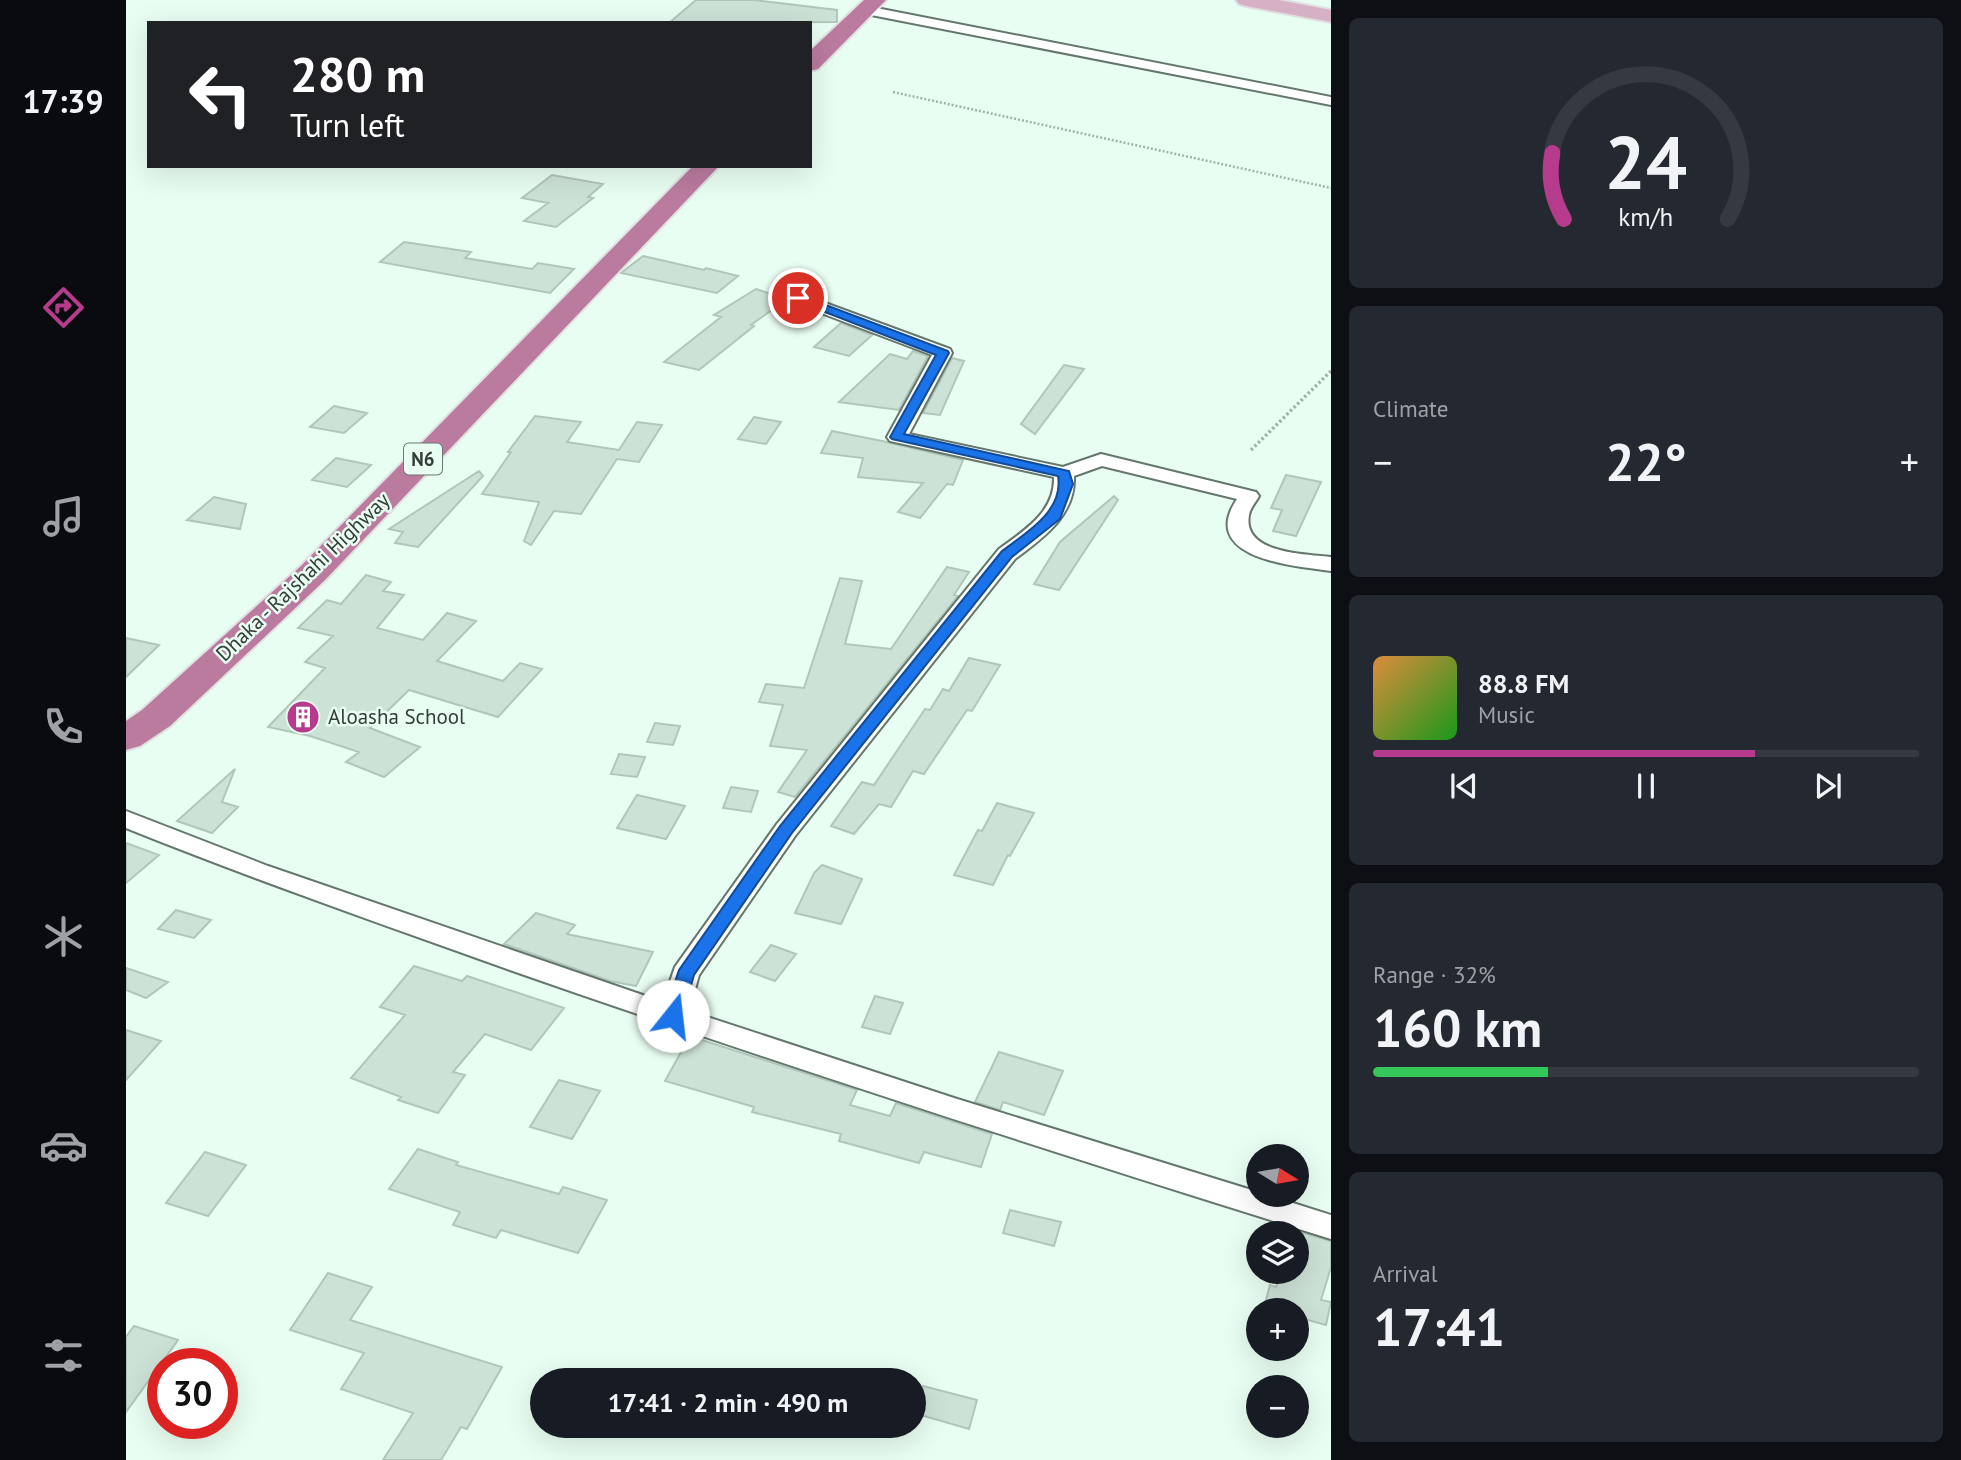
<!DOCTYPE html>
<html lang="en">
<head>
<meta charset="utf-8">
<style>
  :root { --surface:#171b24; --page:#242831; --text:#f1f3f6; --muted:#9ea1a6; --line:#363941; --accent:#b63b8c }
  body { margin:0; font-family:"PT Sans",sans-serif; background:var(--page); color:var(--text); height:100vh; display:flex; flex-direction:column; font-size:26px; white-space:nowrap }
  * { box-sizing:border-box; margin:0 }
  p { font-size:23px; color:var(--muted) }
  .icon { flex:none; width:38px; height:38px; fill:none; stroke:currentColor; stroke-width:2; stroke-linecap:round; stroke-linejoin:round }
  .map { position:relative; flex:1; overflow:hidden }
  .sheet { display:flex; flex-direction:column; gap:18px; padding:18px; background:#0d0f14; width:630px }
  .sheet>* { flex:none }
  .hud { position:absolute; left:21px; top:21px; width:665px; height:147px; border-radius:0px; box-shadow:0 7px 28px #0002; background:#202124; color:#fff; overflow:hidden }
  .needle { width:46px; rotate:101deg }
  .buttons { position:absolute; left:1120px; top:1144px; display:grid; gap:14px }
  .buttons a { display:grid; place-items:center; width:63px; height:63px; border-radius:50%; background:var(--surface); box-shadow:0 7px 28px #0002; font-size:35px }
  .speed { position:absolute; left:21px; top:1348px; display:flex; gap:14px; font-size:35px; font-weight:700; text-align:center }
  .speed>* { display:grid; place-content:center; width:91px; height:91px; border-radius:50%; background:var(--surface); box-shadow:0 7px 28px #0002; line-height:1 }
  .speed .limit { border:10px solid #d22; background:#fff; color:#111 }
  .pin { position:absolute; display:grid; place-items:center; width:60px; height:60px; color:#fff; margin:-30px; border:4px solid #fff; border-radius:50%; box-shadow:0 2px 7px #0007 }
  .me { position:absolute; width:77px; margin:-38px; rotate:16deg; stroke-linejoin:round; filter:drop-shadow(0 0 5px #0008) }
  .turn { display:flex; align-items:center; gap:24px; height:147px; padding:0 28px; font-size:32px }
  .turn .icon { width:91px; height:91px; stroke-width:2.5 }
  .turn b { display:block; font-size:49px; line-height:60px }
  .big { font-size:52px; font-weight:700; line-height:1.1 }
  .sheet .card { flex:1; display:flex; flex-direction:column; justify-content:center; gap:10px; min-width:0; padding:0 24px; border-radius:10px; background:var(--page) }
  .sheet .dial { align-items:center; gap:0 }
  .dial svg { height:182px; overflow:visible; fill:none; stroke:var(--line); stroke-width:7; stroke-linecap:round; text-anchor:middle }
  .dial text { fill:var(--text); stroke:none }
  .song { display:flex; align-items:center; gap:21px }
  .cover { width:84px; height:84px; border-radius:10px; background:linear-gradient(135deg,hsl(30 70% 55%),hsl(120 70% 35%)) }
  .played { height:7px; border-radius:4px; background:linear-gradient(90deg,var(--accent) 70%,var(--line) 70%) }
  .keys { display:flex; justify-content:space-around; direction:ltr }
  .heat { display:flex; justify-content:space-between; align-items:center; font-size:38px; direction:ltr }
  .charge { height:10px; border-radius:5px; background:linear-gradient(90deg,#34c759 32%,var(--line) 0) }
  .trip { position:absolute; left:404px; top:1368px; width:396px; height:70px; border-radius:35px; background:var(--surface); box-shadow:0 7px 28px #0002; font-weight:700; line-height:70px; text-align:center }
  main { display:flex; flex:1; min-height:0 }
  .tabs { display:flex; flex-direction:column; width:126px; justify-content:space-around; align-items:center; background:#090b0e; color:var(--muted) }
  .tabs .icon { width:49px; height:49px }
  .tabs .on { color:var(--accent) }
  .tabs b { font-size:32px; color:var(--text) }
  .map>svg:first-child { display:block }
</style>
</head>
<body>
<main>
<nav class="tabs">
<b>17:39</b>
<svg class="icon on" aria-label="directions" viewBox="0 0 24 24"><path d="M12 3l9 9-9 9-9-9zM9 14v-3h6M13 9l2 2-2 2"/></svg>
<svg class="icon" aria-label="music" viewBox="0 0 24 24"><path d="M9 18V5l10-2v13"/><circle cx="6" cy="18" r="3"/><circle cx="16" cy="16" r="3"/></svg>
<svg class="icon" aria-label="phone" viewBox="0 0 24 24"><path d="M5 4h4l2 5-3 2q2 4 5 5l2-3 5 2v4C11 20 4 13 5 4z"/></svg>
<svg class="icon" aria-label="climate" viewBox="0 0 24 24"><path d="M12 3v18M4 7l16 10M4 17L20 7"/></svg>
<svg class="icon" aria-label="car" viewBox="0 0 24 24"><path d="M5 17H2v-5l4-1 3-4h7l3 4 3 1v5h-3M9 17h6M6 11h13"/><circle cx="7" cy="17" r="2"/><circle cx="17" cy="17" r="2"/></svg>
<svg class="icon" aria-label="filters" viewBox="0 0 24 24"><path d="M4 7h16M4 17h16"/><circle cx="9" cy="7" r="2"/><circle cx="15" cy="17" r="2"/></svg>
</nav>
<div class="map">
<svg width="1205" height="1460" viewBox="0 0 1205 1460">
  <rect width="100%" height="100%" fill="#e9fef2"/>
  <!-- building -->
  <path fill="#cde2d6" stroke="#b1c6ba" stroke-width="2" d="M570,0H628L711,10V22L543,23Z
    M426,175L477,184L462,197L467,198L430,227L398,221L422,203L396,198Z
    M278,242L345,252L339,258L406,269L412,263L448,269L424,293L254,262Z
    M517,256L578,270L580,268L612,276L591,293L495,273Z
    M630,289L661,299L625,325L628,326L573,370L538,362L595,317L588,315Z
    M715,323L746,335L723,356L688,347Z
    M787,351L802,356L773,410L713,402L764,354L781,359Z
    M826,358L838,361L814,415L797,413Z
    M938,365L958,369L909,434L895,424Z
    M208,406L241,413L218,433L184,427Z
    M409,416L455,422L441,442L493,450L511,422L536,425L513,462L491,459L455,514L428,511L405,545L398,541L413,502L356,494L385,452H382Z
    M628,417L655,422L640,444L612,439Z
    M706,431L761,442L837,460L827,485L821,484L794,518L772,512L797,483L732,477L737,458L695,453Z
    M210,458L245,465L221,487L186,480Z
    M353,471L357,476L292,547L269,543L277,532L263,529Z
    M1160,475L1195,482L1170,536L1147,531L1156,510L1145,508Z
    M988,496L992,500L933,590L908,584L934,542Z
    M88,497L120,504L114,529L61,520Z
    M821,567L843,572L828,595L832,596L669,797L652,792L681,750L644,746L657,705L633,702L640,684L678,688L714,578L736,581L719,644L765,649Z
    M240,575L265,582L257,591L278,595L251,628L297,640L321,613L350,621L311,661L377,681L394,663L416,669L372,717L283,690L244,728L294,747L258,777L220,762L233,752L184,736L142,727L199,668L179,662L207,636L172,628L201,600L215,604Z
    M0,638L33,645L0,677Z
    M843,658L874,665L846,711L841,710L798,774L787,771L765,807L753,804L728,834L705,826L736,782L748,785L799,709L804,710L817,689L823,691Z
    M529,723L554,726L547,745L521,742Z
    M493,754L519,757L511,777L485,774Z
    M109,769L96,802L112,807L86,833L51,821Z
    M605,787L632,791L625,812L597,808Z
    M511,795L559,806L540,839L491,828Z
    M871,803L908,813L884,856L882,855L867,885L828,875L852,830L856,831Z
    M0,843L33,855L0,883Z
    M696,865L736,879L715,924L669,913L688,873Z
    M50,910L85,920L68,938L32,929Z
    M410,913L449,925L441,934L527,952L510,986L484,981L378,944Z
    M645,945L670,954L649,981L624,972Z
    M288,966L336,981L341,976L438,1008L405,1050L359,1034L327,1072L339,1075L312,1113L272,1100L275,1097L225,1078L279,1015L254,1007Z
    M0,968L42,982L20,998L0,990Z
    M749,996L777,1003L764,1034L736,1027Z
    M0,1030L35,1041L0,1080Z
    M564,1036L731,1090L724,1105L764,1116L770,1103L866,1134L855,1167L798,1152L793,1163L713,1141L715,1134L626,1112L628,1107L539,1081Z
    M873,1052L937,1071L918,1115L877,1102L874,1110L849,1102Z
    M433,1080L474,1091L446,1139L404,1127Z
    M292,1149L332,1162L330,1165L433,1194L437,1187L481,1200L452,1253L375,1230L370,1238L327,1225L334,1212L263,1189Z
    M79,1152L120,1165L82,1216L40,1203Z
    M884,1210L935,1222L928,1246L877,1233Z
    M1171,1231L1205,1241V1267L1195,1300L1205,1302L1200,1325L1171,1317V1311H1150L1138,1307L1144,1285L1150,1287L1155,1272H1171Z
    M202,1273L246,1287L224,1320L376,1367L341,1429L335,1427L315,1460H257L287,1413L215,1389L238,1353L164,1330Z
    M8,1326L52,1340L0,1412V1337Z
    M797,1386L851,1400L843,1429L788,1413Z"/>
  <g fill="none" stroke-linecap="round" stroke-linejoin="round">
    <defs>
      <path id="street" d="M740,6L1205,97V105L735,13V7Z
        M672,293L824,349L826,353L783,434L937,467L975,454L1130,492L1133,496C1130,502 1124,508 1123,515C1116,554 1180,554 1205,557V571C1169,566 1071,559 1111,499L976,466L948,476C950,515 917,538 889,559L669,836L573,975L563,1011L828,1098L1132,1192V1195H1142L1205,1215V1239C930,1153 656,1065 384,970C255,924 127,879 0,828V811L142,866L537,1002L549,967L651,824L873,549C899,530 929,512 928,477L764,441L761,437L806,355L666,302L663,298Z"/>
      <path id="primary" d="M1110,0H1153L1205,10V22L1120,6L1113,4Z"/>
      <path id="highway" d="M738,0H760L692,69L684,71V51Z
        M567,166H593L199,580L44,726L14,746L0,750V721L16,710L175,566Z"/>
    </defs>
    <!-- street casing -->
    <use href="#street" stroke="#64776d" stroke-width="4"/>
    <!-- primary casing -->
    <use href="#primary" stroke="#dfe0df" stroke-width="4"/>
    <!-- highway casing -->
    <use href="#highway" stroke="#dfe0df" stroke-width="4"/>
    <!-- path-far1 -->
    <path stroke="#a2b2a9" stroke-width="2.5" stroke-dasharray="2 2" stroke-linecap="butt" d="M767,92L1205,188"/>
    <!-- path -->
    <path stroke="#a2b2a9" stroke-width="3.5" stroke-dasharray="2.5 2.5" stroke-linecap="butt" d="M1125,450L1205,371"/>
    <!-- street -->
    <use href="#street" fill="#fff" fill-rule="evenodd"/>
    <!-- primary -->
    <use href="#primary" fill="#d6b0c5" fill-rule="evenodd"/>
    <!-- highway -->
    <use href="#highway" fill="#ba7b9f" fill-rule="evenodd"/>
  </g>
  <!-- route -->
  <path fill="#1a73e8" stroke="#114b97" stroke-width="2" d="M668,296H676L822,351L823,353L778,434L943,471L947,484L934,519L886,557L666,833L568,975L556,1016L554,1020H540L538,1016L553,970L654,826L876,551C900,533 938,511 932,476L766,439L764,437L810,355L668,300Z"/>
  <!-- icons -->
  <defs>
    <symbol id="building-disc" viewBox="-11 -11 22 22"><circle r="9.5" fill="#b63b8c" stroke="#e9fef2"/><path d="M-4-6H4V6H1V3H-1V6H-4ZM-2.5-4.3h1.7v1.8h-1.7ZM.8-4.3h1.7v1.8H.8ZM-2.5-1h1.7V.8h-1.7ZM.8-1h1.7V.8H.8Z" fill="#fff"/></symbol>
  </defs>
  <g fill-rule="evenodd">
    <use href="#building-disc" x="158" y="698" width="38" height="38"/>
  </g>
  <g text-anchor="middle" stroke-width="5" stroke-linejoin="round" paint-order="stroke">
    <!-- shield labels -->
    <rect fill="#e9fef2" stroke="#6b7770" stroke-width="2" x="278" y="443.5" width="38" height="31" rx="5"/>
    <g font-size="19" font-weight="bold" fill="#353d38">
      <text x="297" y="466">N6</text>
    </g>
    <!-- street labels -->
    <g font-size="21" fill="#353d38" stroke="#e9fef2">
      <text transform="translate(177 577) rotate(-44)" y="7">Dhaka - Rajshahi Highway</text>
    </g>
    <!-- poi labels -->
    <g font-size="21" fill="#353d38" stroke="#e9fef2" text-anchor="start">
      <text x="202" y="724">Aloasha School</text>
    </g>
  </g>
</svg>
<div class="buttons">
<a><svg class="needle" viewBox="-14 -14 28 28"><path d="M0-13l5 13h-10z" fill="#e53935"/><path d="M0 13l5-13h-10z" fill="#9ea1a6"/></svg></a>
<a><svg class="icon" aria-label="layers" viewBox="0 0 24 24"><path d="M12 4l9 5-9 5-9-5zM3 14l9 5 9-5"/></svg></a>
<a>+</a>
<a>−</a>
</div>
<div class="speed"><div class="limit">30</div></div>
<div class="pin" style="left:672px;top:298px;background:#d93025"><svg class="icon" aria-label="arrive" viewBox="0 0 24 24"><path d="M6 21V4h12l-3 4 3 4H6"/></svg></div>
<svg class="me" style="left:547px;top:1016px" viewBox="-20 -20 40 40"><circle r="19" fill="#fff"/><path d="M0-13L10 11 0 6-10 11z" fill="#1a73e8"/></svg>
<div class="trip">17:41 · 2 min · 490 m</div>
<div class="hud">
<div class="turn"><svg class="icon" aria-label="left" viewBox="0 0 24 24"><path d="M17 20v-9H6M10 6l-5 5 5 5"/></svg><div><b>280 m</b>Turn left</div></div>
</div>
</div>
<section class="sheet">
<div class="card dial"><svg viewBox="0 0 100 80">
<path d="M14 69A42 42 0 1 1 86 69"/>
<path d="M14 69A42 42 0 0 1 9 40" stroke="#b63b8c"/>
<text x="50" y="56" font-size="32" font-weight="700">24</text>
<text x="50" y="72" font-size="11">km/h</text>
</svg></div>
<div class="card"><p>Climate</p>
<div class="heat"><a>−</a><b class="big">22°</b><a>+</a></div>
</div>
<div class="card">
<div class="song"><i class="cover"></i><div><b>88.8 FM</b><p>Music</p></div></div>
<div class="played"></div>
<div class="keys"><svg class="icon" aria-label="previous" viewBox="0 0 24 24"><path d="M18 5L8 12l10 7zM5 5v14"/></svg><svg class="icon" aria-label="pause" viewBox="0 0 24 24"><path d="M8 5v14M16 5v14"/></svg><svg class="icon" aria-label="next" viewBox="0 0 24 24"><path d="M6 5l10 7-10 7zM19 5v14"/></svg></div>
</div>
<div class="card"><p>Range · 32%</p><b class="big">160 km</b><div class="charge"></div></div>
<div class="card"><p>Arrival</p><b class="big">17:41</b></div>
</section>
</main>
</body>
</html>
